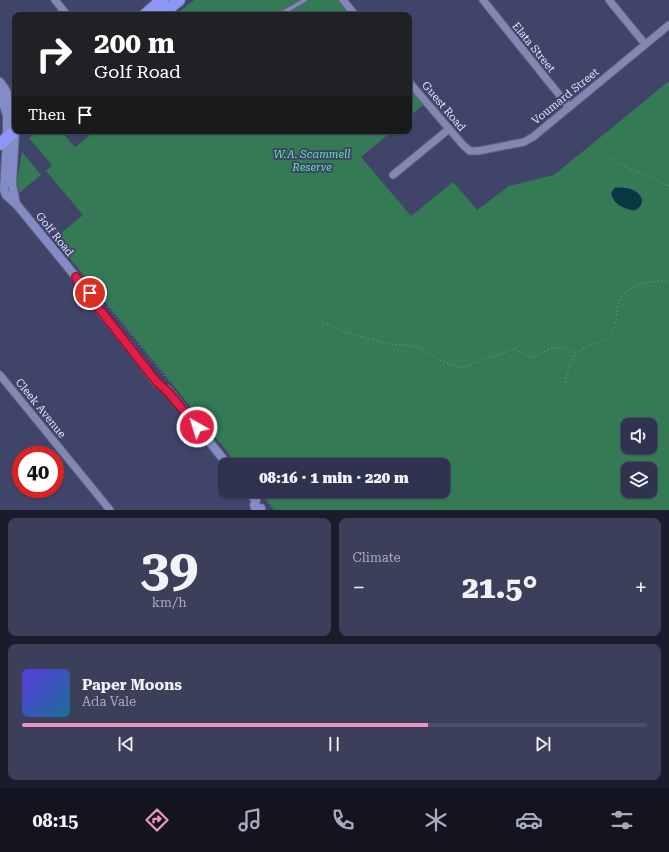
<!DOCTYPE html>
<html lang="en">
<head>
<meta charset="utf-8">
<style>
  :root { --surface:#30334f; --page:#3c3f59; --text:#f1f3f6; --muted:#a8aab7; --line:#4b4e66; --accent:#e797bd }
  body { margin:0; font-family:"Roboto Serif",serif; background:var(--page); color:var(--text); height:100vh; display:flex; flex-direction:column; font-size:15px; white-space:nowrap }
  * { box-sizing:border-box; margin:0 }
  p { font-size:13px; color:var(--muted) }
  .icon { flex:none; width:22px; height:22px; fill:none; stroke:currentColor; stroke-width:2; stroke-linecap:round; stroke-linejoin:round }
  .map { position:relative; height:510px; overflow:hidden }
  .panel { display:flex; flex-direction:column; gap:8px; padding:8px; background:#1a1c2b; flex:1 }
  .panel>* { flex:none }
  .banner { position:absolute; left:12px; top:12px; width:400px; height:122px; border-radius:8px; box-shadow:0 1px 3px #0004,0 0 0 1px var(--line); background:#202124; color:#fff; overflow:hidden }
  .fabs { position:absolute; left:621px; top:418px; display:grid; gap:8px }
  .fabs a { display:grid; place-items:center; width:36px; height:36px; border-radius:8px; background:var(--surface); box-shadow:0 1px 3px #0004,0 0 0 1px var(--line); font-size:20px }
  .speed { position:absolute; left:12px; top:446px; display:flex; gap:8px; font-size:20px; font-weight:700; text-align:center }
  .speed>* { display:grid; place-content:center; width:52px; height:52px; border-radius:50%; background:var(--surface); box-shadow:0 1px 3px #0004,0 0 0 1px var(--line); line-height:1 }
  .speed .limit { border:6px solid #d22; background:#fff; color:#111 }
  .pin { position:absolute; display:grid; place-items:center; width:34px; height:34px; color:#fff; margin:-17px; border:2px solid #fff; border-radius:50%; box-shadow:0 1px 4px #0007 }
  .me { position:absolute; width:44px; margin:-22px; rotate:321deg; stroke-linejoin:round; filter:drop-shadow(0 0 3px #0008) }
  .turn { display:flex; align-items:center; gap:14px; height:84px; padding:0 16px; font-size:18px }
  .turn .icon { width:52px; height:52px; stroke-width:2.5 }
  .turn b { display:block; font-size:28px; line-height:34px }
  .then { display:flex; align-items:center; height:38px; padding:0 16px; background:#0003; gap:8px; font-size:15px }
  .big { font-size:30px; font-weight:800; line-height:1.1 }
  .panel .widget { flex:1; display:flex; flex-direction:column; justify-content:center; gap:6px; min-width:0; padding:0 14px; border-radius:8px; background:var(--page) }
  .panel .dial { align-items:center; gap:0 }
  .dial b { font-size:52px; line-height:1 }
  .song { display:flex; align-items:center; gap:12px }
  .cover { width:48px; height:48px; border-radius:6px; background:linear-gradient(135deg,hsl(250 70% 55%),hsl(200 70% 35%)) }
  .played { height:4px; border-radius:2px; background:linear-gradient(90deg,var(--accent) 65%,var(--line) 65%) }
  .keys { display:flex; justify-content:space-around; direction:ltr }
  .heat { display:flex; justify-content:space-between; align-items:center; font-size:22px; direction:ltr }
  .panel .tiles { flex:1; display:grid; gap:8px; grid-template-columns:1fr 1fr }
  .widget:last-child { grid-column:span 2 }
  .trip { position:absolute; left:218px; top:458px; width:232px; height:40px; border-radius:8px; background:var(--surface); box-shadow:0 1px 3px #0004,0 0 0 1px var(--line); font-weight:800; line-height:40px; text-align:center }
  .tab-bar { display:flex; height:64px; justify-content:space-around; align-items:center; background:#131420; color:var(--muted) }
  .tab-bar .icon { width:28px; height:28px }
  .tab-bar .selected { color:var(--accent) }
  .tab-bar b { font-size:18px; color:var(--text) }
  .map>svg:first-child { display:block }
</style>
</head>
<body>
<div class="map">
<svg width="669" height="510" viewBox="0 0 669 510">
  <rect width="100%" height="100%" fill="#404469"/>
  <!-- green -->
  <path fill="#337a55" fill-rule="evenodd" d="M194,0H338L350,15H175Z
    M669,81V510H274L266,498L259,491H443V465H238L54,239L83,215L46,171L52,165L29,138L37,131H61L75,147L95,131H392L361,157L411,216L453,182L477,210L509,186L554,175ZM628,425H650V447H628ZM628,469H650V491H628Z
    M409,88L423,105L409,117Z
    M22,152L41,175L19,193L17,181Z"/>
  <!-- water -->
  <path fill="#083741" stroke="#486a78" d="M615,187C621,187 627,187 632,189C643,194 647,204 635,211C625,210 611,204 611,192Z"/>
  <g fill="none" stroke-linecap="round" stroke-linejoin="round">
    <defs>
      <path id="lane" d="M279,15L305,0"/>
      <path id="street" d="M55,0L67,15
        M343,0L355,15
        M483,0L569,107
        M609,0L645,44
        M409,82L463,145L470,151H478L524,142L533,137L669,25
        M393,175L449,129
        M0,375L110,510"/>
      <path id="secondary" d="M0,82C10,94 14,109 15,125
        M0,92L7,116V138L4,190L6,195L17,205L76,277C87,287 94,298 101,311
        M15,131L12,184L16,204
        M98,308L136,355L155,381L169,393
        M167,389L228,465
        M248,491L256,501
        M256,501L254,505L255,508L258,509L261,508"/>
      <path id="highway" d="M145,15L162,0
        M160,15L179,0
        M0,144L15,131"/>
    </defs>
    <!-- lane casing -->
    <use href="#lane" stroke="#5e6180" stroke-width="5.5"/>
    <!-- street casing -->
    <use href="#street" stroke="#5e6180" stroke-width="9"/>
    <!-- secondary casing -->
    <use href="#secondary" stroke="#5e6180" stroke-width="10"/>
    <!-- highway casing -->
    <use href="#highway" stroke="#5e6180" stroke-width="14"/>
    <!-- path -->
    <path stroke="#8e92b0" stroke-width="1" stroke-dasharray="1 3" stroke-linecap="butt" d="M610,158L620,164L669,186
      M108,307L169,382
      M323,323L330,325L347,333L389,344L412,346L420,348L443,362L459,367H465L487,358L515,349L527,356L533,357L552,348H564L578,353
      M565,383C570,364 573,350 594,344C600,342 607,341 611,336C618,326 615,314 619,303C624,284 653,280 669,281
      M258,491L265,498L273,510"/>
    <!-- lane -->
    <use href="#lane" stroke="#8188b1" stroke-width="3.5"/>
    <!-- street -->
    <use href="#street" stroke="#8188b1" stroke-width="7"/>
    <!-- secondary -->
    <use href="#secondary" stroke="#848cc5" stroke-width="8"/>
    <!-- highway -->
    <use href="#highway" stroke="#8c96f3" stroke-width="12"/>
  </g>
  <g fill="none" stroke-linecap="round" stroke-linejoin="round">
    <defs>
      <path id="route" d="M90,293L76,277L80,288L90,300L101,311L156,381L169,393L197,427"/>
    </defs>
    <!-- route casing -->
    <use href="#route" stroke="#92132f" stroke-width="10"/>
    <!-- route -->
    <use href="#route" stroke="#e11d48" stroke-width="7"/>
  </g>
  <g text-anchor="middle" stroke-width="4" stroke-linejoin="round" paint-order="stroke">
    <!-- street labels -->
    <g font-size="11" fill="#dde1f8" stroke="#404469">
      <text transform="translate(534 47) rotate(51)" y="4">Elata Street</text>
      <text transform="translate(565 96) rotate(-39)" y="4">Voumard Street</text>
      <text transform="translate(444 106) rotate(50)" y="4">Guest Road</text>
      <text transform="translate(55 234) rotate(51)" y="4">Golf Road</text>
      <text transform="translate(41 408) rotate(51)" y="4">Cleek Avenue</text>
    </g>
    <!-- park labels -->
    <g font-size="11" font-style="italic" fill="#5ce69f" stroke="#404469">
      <text x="312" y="158">W.A. Scammell<tspan x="312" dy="13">Reserve</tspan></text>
    </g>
  </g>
</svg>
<div class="fabs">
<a><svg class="icon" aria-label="sound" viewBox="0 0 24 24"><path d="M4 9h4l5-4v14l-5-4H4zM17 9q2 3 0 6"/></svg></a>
<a><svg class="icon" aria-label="layers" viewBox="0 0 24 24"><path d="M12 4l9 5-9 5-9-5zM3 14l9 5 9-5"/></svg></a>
</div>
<div class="speed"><div class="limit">40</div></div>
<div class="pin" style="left:90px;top:293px;background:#d93025"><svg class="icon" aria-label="arrive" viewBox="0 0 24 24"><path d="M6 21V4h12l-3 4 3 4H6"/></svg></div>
<svg class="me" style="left:197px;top:427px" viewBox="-20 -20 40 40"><circle r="17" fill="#e11d48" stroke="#fff" stroke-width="3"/><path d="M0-11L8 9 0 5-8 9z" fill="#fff"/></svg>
<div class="trip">08:16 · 1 min · 220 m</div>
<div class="banner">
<div class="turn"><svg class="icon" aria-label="right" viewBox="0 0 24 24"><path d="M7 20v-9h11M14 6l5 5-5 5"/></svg><div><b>200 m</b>Golf Road</div></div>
<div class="then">Then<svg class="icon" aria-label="arrive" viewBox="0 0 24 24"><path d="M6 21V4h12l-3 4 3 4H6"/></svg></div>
</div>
</div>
<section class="panel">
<div class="tiles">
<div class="widget dial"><b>39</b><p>km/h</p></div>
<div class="widget"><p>Climate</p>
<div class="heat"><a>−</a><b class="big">21.5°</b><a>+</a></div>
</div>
<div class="widget">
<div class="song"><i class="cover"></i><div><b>Paper Moons</b><p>Ada Vale</p></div></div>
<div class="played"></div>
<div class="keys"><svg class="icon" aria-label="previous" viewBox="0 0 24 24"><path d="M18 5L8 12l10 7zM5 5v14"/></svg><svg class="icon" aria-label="pause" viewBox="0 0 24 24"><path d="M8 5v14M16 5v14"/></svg><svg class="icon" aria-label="next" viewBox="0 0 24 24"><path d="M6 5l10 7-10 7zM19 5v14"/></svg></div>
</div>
</div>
</section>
<nav class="tab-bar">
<b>08:15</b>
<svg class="icon selected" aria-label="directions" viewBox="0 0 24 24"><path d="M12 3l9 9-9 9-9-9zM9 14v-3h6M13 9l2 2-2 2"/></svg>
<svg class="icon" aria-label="music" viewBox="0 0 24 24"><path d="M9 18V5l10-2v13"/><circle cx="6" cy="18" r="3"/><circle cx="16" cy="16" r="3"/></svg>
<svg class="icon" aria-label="phone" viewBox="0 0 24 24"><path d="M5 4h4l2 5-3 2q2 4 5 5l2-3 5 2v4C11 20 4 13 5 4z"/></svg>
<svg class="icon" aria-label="climate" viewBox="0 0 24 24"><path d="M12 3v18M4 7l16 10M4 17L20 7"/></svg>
<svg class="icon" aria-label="car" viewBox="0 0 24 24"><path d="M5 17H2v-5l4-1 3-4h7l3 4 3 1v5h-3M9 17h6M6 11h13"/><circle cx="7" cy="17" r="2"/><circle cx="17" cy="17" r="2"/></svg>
<svg class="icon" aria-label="filters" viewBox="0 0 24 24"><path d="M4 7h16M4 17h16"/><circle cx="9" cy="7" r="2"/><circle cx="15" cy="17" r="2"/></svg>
</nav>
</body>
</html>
